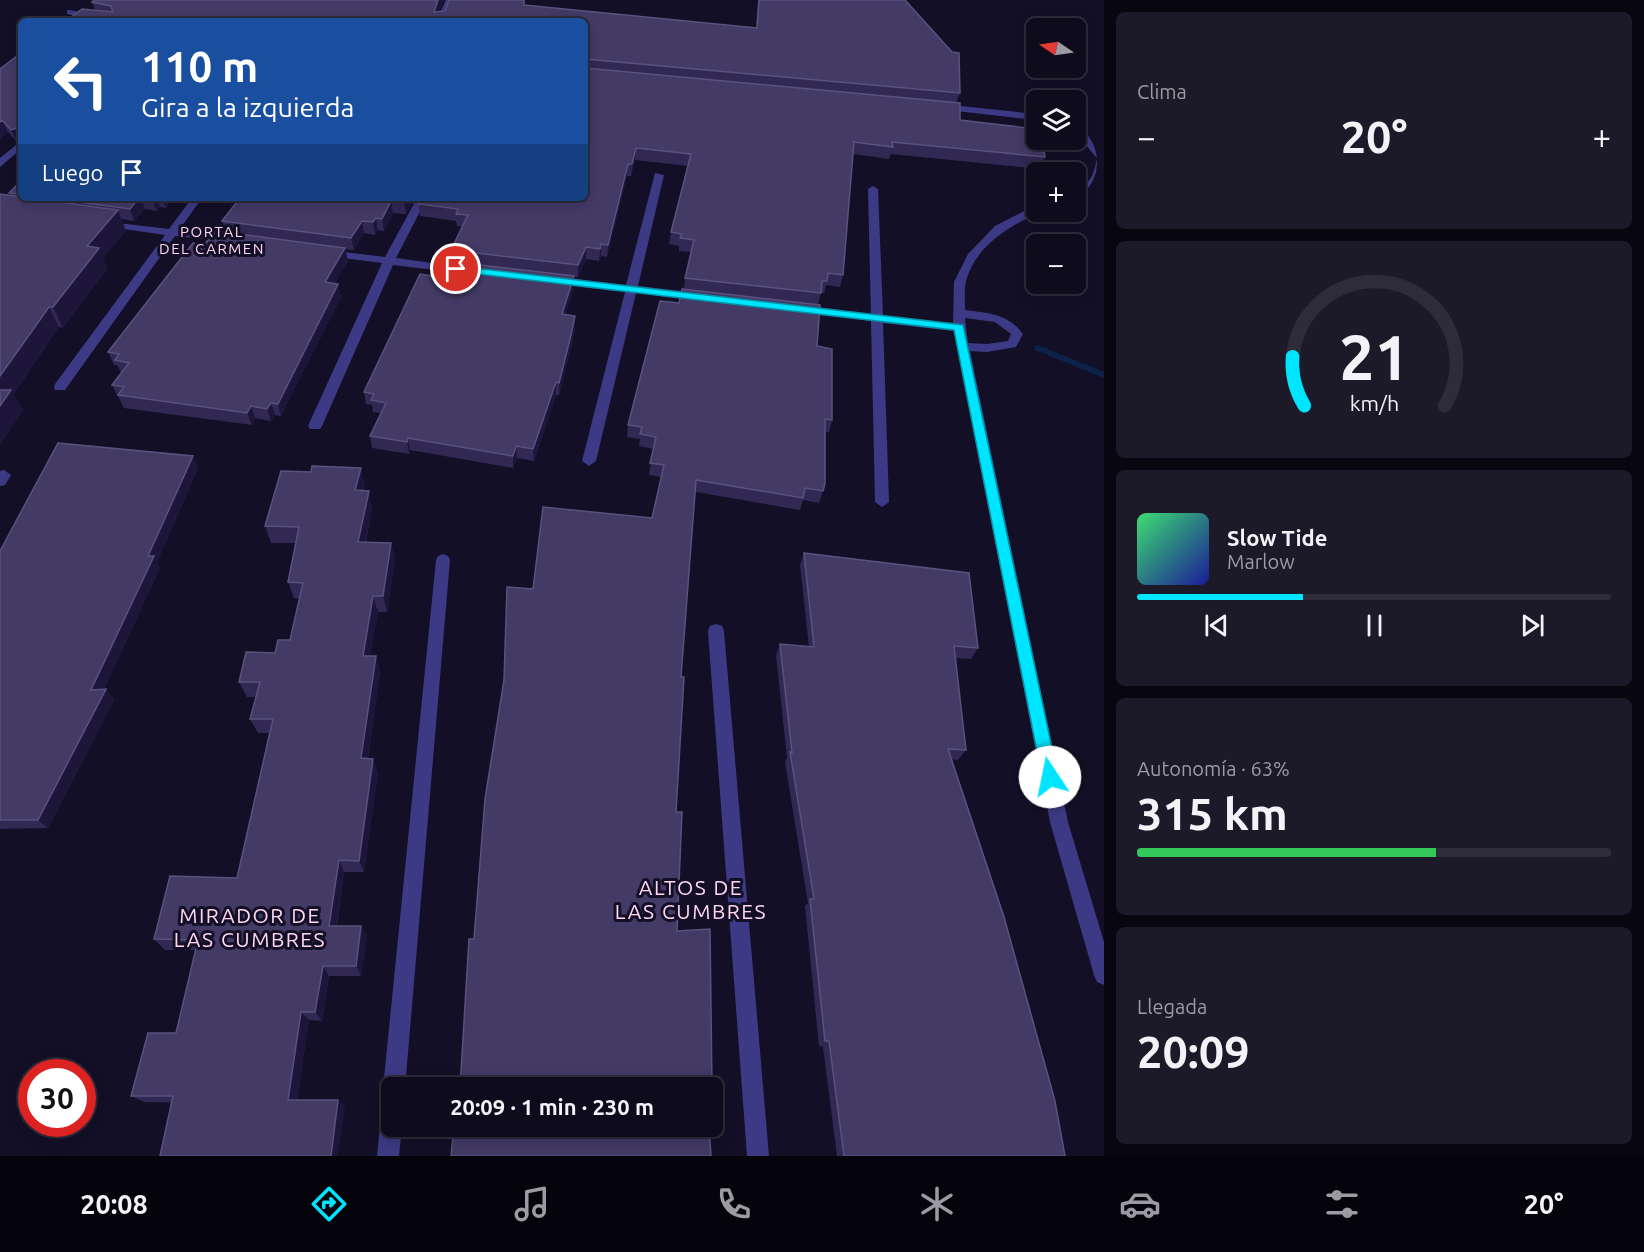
<!DOCTYPE html>
<html lang="es">
<head>
<meta charset="utf-8">
<style>
  :root { --surface:#0e0b1c; --page:#1c1929; --text:#f1f3f6; --muted:#9b9ba3; --line:#2e2b3b; --accent:#00e5ff }
  body { margin:0; font-family:Ubuntu,sans-serif; background:var(--page); color:var(--text); height:100vh; display:flex; flex-direction:column; font-size:22px; white-space:nowrap }
  * { box-sizing:border-box; margin:0 }
  p { font-size:20px; color:var(--muted) }
  .icon { flex:none; width:33px; height:33px; fill:none; stroke:currentColor; stroke-width:2; stroke-linecap:round; stroke-linejoin:round }
  .map { position:relative; flex:1; overflow:hidden }
  .details { display:flex; flex-direction:column; gap:12px; padding:12px; background:#08060f; width:540px }
  .details>* { flex:none }
  .hud { position:absolute; left:18px; top:18px; width:570px; height:183px; border-radius:9px; box-shadow:0 3px 15px #0003,0 0 0 2px var(--line); background:#1a4fa0; color:#fff; overflow:hidden }
  .needle { width:39px; rotate:283deg }
  .controls { position:absolute; left:1026px; top:18px; display:grid; gap:12px }
  .controls a { display:grid; place-items:center; width:60px; height:60px; border-radius:9px; background:var(--surface); box-shadow:0 3px 15px #0003,0 0 0 2px var(--line); font-size:30px }
  .speed { position:absolute; left:18px; top:1059px; display:flex; gap:12px; font-size:30px; font-weight:700; text-align:center }
  .speed>* { display:grid; place-content:center; width:78px; height:78px; border-radius:50%; background:var(--surface); box-shadow:0 3px 15px #0003,0 0 0 2px var(--line); line-height:1 }
  .speed .limit { border:9px solid #d22; background:#fff; color:#111 }
  .pin { position:absolute; display:grid; place-items:center; width:51px; height:51px; color:#fff; margin:-26px; border:3px solid #fff; border-radius:50%; box-shadow:0 2px 6px #0007 }
  .me { position:absolute; width:66px; margin:-33px; rotate:349deg; stroke-linejoin:round; filter:drop-shadow(0 0 4px #0008) }
  .turn { display:flex; align-items:center; gap:21px; height:126px; padding:0 24px; font-size:27px }
  .turn .icon { width:78px; height:78px; stroke-width:2.5 }
  .turn b { display:block; font-size:42px; line-height:51px }
  .then { display:flex; align-items:center; height:57px; padding:0 24px; background:#0003; gap:12px; font-size:22px }
  .big { font-size:45px; font-weight:700; line-height:1.1 }
  .details .card { flex:1; display:flex; flex-direction:column; justify-content:center; gap:9px; min-width:0; padding:0 21px; border-radius:9px; background:var(--page) }
  .details .dial { align-items:center; gap:0 }
  .dial svg { height:156px; overflow:visible; fill:none; stroke:var(--line); stroke-width:7; stroke-linecap:round; text-anchor:middle }
  .dial text { fill:var(--text); stroke:none }
  .song { display:flex; align-items:center; gap:18px }
  .cover { width:72px; height:72px; border-radius:9px; background:linear-gradient(135deg,hsl(140 70% 55%),hsl(240 70% 35%)) }
  .played { height:6px; border-radius:3px; background:linear-gradient(90deg,var(--accent) 35%,var(--line) 35%) }
  .keys { display:flex; justify-content:space-around; direction:ltr }
  .heat { display:flex; justify-content:space-between; align-items:center; font-size:33px; direction:ltr }
  .charge { height:9px; border-radius:4px; background:linear-gradient(90deg,#34c759 63%,var(--line) 0) }
  .trip { position:absolute; left:381px; top:1077px; width:342px; height:60px; border-radius:9px; background:var(--surface); box-shadow:0 3px 15px #0003,0 0 0 2px var(--line); font-weight:700; line-height:60px; text-align:center }
  .menu { display:flex; height:96px; justify-content:space-around; align-items:center; background:#06040b; color:var(--muted) }
  .menu .icon { width:42px; height:42px }
  .menu .selected { color:var(--accent) }
  .menu b { font-size:27px; color:var(--text) }
  main { display:flex; flex:1; min-height:0 }
  .map>svg:first-child { display:block }
</style>
</head>
<body>
<main>
<div class="map">
<svg width="1104" height="1156" viewBox="0 0 1104 1156">
  <rect width="100%" height="100%" fill="#130f26"/>
  <g fill="none" stroke-linecap="round" stroke-linejoin="round">
    <!-- stream -->
    <path fill="#0c2248" fill-rule="evenodd" d="M1038,345L1104,372V378L1035,350V346Z"/>
    <!-- minor -->
    <path fill="#3d3a85" fill-rule="evenodd" d="M446,0H454L444,21H436Z
      M70,10L114,19L115,21H100L67,14V10Z
      M941,104L1036,114V120L938,109V105Z
      M1076,126C1104,140 1104,185 1076,197V190C1091,183 1094,174 1097,158L1076,134Z
      M21,141V149L0,167V158Z
      M655,173L664,175L638,286L699,293L705,297L699,301L636,293L596,461L589,466L582,461L625,292L553,284L547,280L553,276L626,285Z
      M873,186L878,189L883,315L953,323L954,282L968,254L995,226L1032,207L1036,206V212H1039C1009,227 976,245 966,281C964,290 965,301 965,310C988,313 1009,314 1023,334L1016,347L987,352L970,351L1068,822L1104,942V985L1097,982L1094,975L1050,822L954,331L883,323L889,502L882,507L875,502L871,321L801,313L795,309L801,305L871,314L868,189ZM965,318L995,322L1011,334L1008,341L987,344L968,343Z
      M192,198H202L179,230L229,237L233,238V242L175,236L65,390H55L54,387L55,384L165,235L104,226L100,225V221L169,229Z
      M417,198H427L396,258L461,267L467,270L461,273L393,265L322,426L320,429H310L308,426L382,263L327,256L321,253L327,250L385,257Z
      M4,470L11,475L5,485L0,486V471Z
      M443,554L448,556L450,560L405,1088H392V1097L387,1095L383,1088L436,560L438,556Z
      M716,624L722,626L724,631L769,1156H747L708,631L710,626Z
      M392,1105V1126H402L399,1156H377L381,1115L384,1107Z"/>
  </g>
  <!-- wall -->
  <path fill="#312854" d="M94,0H444L439,11H445L449,0H525V5L756,28L758,0H905L960,93L956,103L960,120L1045,157L1040,169L891,154L889,159L853,154L843,275L840,287L826,285L824,293H821L818,305L817,346L832,420L829,432H825V484L819,503L803,500L800,510L696,492L474,939L533,589L652,518L661,477L649,475L653,449L639,446L640,439L627,437L628,425L679,303L684,289L685,278L691,252L679,251V246L669,244L671,232L688,166L635,160L631,176H627L607,257L601,256L599,261L586,259L578,277H574V288L565,314L575,328L571,347L559,395H556L534,461L517,458L513,468L410,450L409,454L372,448L370,436L381,413L373,412L372,405L366,404L364,392L438,277L452,262L451,250L463,227L457,226L456,221L420,216L419,204L585,198L66,21L95,10L92,2Z
    M21,53V144L20,141L17,142L8,132L0,139V69Z
    M21,181V198H173L166,208L160,207L157,211L145,209L134,221L121,219L126,231L103,258L107,269L63,328L59,327L13,395L23,410L0,444L11,196L9,193Z
    M235,198H414L406,214L393,213L384,231L378,230L375,235L364,233L354,250L345,249L348,261L334,284H338L341,297L281,416L275,415L271,421L255,418L252,425L124,408L112,385L121,373L117,365H114L108,352L204,245L226,232L222,221L240,199Z
    M198,468L157,562L160,568L104,689H106L114,700L48,828L0,829V551Z
    M365,485L363,491L372,508L366,542L391,543L395,559L387,612H378L370,656H376L380,671L368,759L378,772L364,872H344L337,926L367,936L361,976H329L322,1021L309,1020L297,1100L345,1106L144,1102L131,1096L176,1033L196,950H165L154,939L237,878L269,733H258L250,719L256,697H247L239,682L290,640L299,599L294,598L288,582L296,543H271L265,526Z
    M804,553L978,648L971,659L955,658L966,750L958,760L951,759L1065,1156H837L823,1047L819,1046L805,906L808,903L785,762L787,758L776,655L780,644L809,647L800,565Z"/>
  <!-- shaded-wall -->
  <path fill="#1d163a" d="M438,0H444L435,21L434,12Z
    M2,120L8,132L0,139V122Z
    M17,128L18,136L20,141L17,142L11,130Z
    M636,148L635,160L631,176L632,164Z
    M628,164L627,176L607,257L608,245Z
    M139,198H141L145,209L134,221L130,209Z
    M153,198H157L160,207L157,211L152,199Z
    M162,198H173L166,208Z
    M406,198H414L406,214L404,202Z
    M391,201L393,213L384,231L382,219Z
    M118,210L126,231L103,258L107,269L63,328L53,307L87,246Z
    M376,218L378,230L375,235L373,222Z
    M362,221L364,233L354,250L351,238Z
    M601,244V256L599,261L600,249Z
    M586,247V259L578,277V265Z
    M345,248L348,261L328,295L325,282Z
    M574,276V288L562,326V314Z
    M338,284L341,297L281,416L278,404Z
    M49,307L59,327L13,395L23,410L0,444V376Z
    M575,316V328L559,395V383Z
    M556,382V395L534,461L533,449Z
    M271,403L275,415L271,421L267,409Z
    M251,406L255,418L252,425L247,413Z
    M408,438L410,450L409,454L407,442Z
    M516,446L517,458L513,468V456Z
    M193,456L198,468L157,562L160,568L99,700L91,690L148,556Z
    M361,468L365,485L359,507L355,490Z
    M369,491L372,508L362,559L358,542Z
    M391,543L395,559L387,612L383,596Z
    M373,596L378,612L368,671L363,656Z
    M376,656L380,671L366,772L361,758Z
    M106,689L114,700L48,828L38,820Z
    M373,759L378,772L364,872L359,861Z
    M339,860L344,872L335,936L329,926Z
    M361,926L367,936L361,976L356,966Z
    M323,966L329,976L322,1021L315,1012Z
    M301,1012L309,1020L296,1106L288,1100Z
    M338,1100L345,1106L338,1156H331Z"/>
  <!-- building -->
  <path fill="#433a66" stroke="#5a527e" stroke-width="1.5" d="M94,0H438L434,12L445,11L449,0H524V5L757,28L759,0H905L952,52L959,53L960,93L585,59V21H66L82,9L113,12L111,6L92,2Z
    M21,53V140L18,136L17,128L11,130L2,120L0,122V69Z
    M585,68L960,103V120L1036,129V140H1042L1045,157L892,142L893,147L854,142L843,275L828,273L827,281H822L821,293L685,278L694,240L680,238L682,234L671,232L691,154L636,148L632,164H628L608,245L601,244L600,249L586,247L578,265L451,250L468,215L456,214L458,209L419,204L422,198H585Z
    M21,181V194L9,193Z
    M0,194L118,210L87,246L99,248L96,252L53,307H49L0,376Z
    M49,198H139L130,209Z
    M240,198H406L404,202L391,201L382,219L376,218L373,222L362,221L351,238L222,221Z
    M215,231L345,248L325,282L338,284L278,404L271,403L267,409L251,406L247,413L118,395L124,387L112,385L129,363L115,360L119,354L108,352L193,243L204,245Z
    M445,261L574,276L562,314L575,316L571,335L559,383L556,382L533,449L516,446L513,456L408,438L407,442L370,436L386,403L371,400L374,394L364,392L420,274L438,277Z
    M682,289L820,305L817,346L832,349V420L825,419V484L823,491L805,488L803,498L696,480L681,677H684L676,812H682L677,931L710,929L712,1088H460L469,939H474L485,799L504,680L507,587L533,589L543,507L652,518L664,465L650,463L656,437L640,434L642,427L628,425L660,301L679,303Z
    M0,390H11L0,406Z
    M58,443L193,456L148,556H154L91,690L106,689L38,820H0V551Z
    M312,466L361,468L355,490L369,491L358,542L391,543L383,596H373L363,656H376L361,758L373,759L359,861L339,860L329,926H361L356,966H323L315,1012H301L288,1100H338L331,1156H160L173,1096H131L148,1033H176L198,940L154,939L170,876L237,878L273,719H250L260,682H239L246,652L275,653L278,640H290L303,583L288,582L299,527L265,526L281,471L311,472Z
    M804,553L969,573L978,648L954,646L966,750L948,749L1004,917L1055,1101L1065,1156H844L829,1041H825L810,899H814L790,752L792,753L780,644L814,647Z
    M454,1126H709L711,1156H451Z"/>
  <!-- route -->
  <path fill="#00e5ff" stroke="#0095a6" stroke-width="1.5" d="M456,266L963,325L1058,777L1056,782L1050,784L1045,782L1042,777L954,330L452,271V267Z"/>
  <g text-anchor="middle" stroke-width="6" stroke-linejoin="round" paint-order="stroke">
    <!-- far-neighbourhood labels -->
    <g font-size="15" letter-spacing="1.5" fill="#ffd6f0" stroke="#130f26">
      <text x="212" y="237">PORTAL<tspan x="212" dy="17">DEL CARMEN</tspan></text>
    </g>
    <!-- near-neighbourhood labels -->
    <g font-size="21" letter-spacing="1.5" fill="#ffd6f0" stroke="#130f26">
      <text x="691" y="895">ALTOS DE<tspan x="691" dy="24">LAS CUMBRES</tspan></text>
      <text x="250" y="923">MIRADOR DE<tspan x="250" dy="24">LAS CUMBRES</tspan></text>
    </g>
  </g>
</svg>
<div class="controls">
<a><svg class="needle" viewBox="-14 -14 28 28"><path d="M0-13l5 13h-10z" fill="#e53935"/><path d="M0 13l5-13h-10z" fill="#9b9ba3"/></svg></a>
<a><svg class="icon" aria-label="layers" viewBox="0 0 24 24"><path d="M12 4l9 5-9 5-9-5zM3 14l9 5 9-5"/></svg></a>
<a>+</a>
<a>−</a>
</div>
<div class="speed"><div class="limit">30</div></div>
<div class="pin" style="left:456px;top:269px;background:#d93025"><svg class="icon" aria-label="arrive" viewBox="0 0 24 24"><path d="M6 21V4h12l-3 4 3 4H6"/></svg></div>
<svg class="me" style="left:1050px;top:777px" viewBox="-20 -20 40 40"><circle r="19" fill="#fff"/><path d="M0-13L10 11 0 6-10 11z" fill="#00e5ff"/></svg>
<div class="trip">20:09 · 1 min · 230 m</div>
<div class="hud">
<div class="turn"><svg class="icon" aria-label="left" viewBox="0 0 24 24"><path d="M17 20v-9H6M10 6l-5 5 5 5"/></svg><div><b>110 m</b>Gira a la izquierda</div></div>
<div class="then">Luego<svg class="icon" aria-label="arrive" viewBox="0 0 24 24"><path d="M6 21V4h12l-3 4 3 4H6"/></svg></div>
</div>
</div>
<section class="details">
<div class="card"><p>Clima</p>
<div class="heat"><a>−</a><b class="big">20°</b><a>+</a></div>
</div>
<div class="card dial"><svg viewBox="0 0 100 80">
<path d="M14 69A42 42 0 1 1 86 69"/>
<path d="M14 69A42 42 0 0 1 8 44" stroke="#00e5ff"/>
<text x="50" y="56" font-size="32" font-weight="700">21</text>
<text x="50" y="72" font-size="11">km/h</text>
</svg></div>
<div class="card">
<div class="song"><i class="cover"></i><div><b>Slow Tide</b><p>Marlow</p></div></div>
<div class="played"></div>
<div class="keys"><svg class="icon" aria-label="previous" viewBox="0 0 24 24"><path d="M18 5L8 12l10 7zM5 5v14"/></svg><svg class="icon" aria-label="pause" viewBox="0 0 24 24"><path d="M8 5v14M16 5v14"/></svg><svg class="icon" aria-label="next" viewBox="0 0 24 24"><path d="M6 5l10 7-10 7zM19 5v14"/></svg></div>
</div>
<div class="card"><p>Autonomía · 63%</p><b class="big">315 km</b><div class="charge"></div></div>
<div class="card"><p>Llegada</p><b class="big">20:09</b></div>
</section>
</main>
<nav class="menu">
<b>20:08</b>
<svg class="icon selected" aria-label="directions" viewBox="0 0 24 24"><path d="M12 3l9 9-9 9-9-9zM9 14v-3h6M13 9l2 2-2 2"/></svg>
<svg class="icon" aria-label="music" viewBox="0 0 24 24"><path d="M9 18V5l10-2v13"/><circle cx="6" cy="18" r="3"/><circle cx="16" cy="16" r="3"/></svg>
<svg class="icon" aria-label="phone" viewBox="0 0 24 24"><path d="M5 4h4l2 5-3 2q2 4 5 5l2-3 5 2v4C11 20 4 13 5 4z"/></svg>
<svg class="icon" aria-label="climate" viewBox="0 0 24 24"><path d="M12 3v18M4 7l16 10M4 17L20 7"/></svg>
<svg class="icon" aria-label="car" viewBox="0 0 24 24"><path d="M5 17H2v-5l4-1 3-4h7l3 4 3 1v5h-3M9 17h6M6 11h13"/><circle cx="7" cy="17" r="2"/><circle cx="17" cy="17" r="2"/></svg>
<svg class="icon" aria-label="filters" viewBox="0 0 24 24"><path d="M4 7h16M4 17h16"/><circle cx="9" cy="7" r="2"/><circle cx="15" cy="17" r="2"/></svg>
<b>20°</b>
</nav>
</body>
</html>
